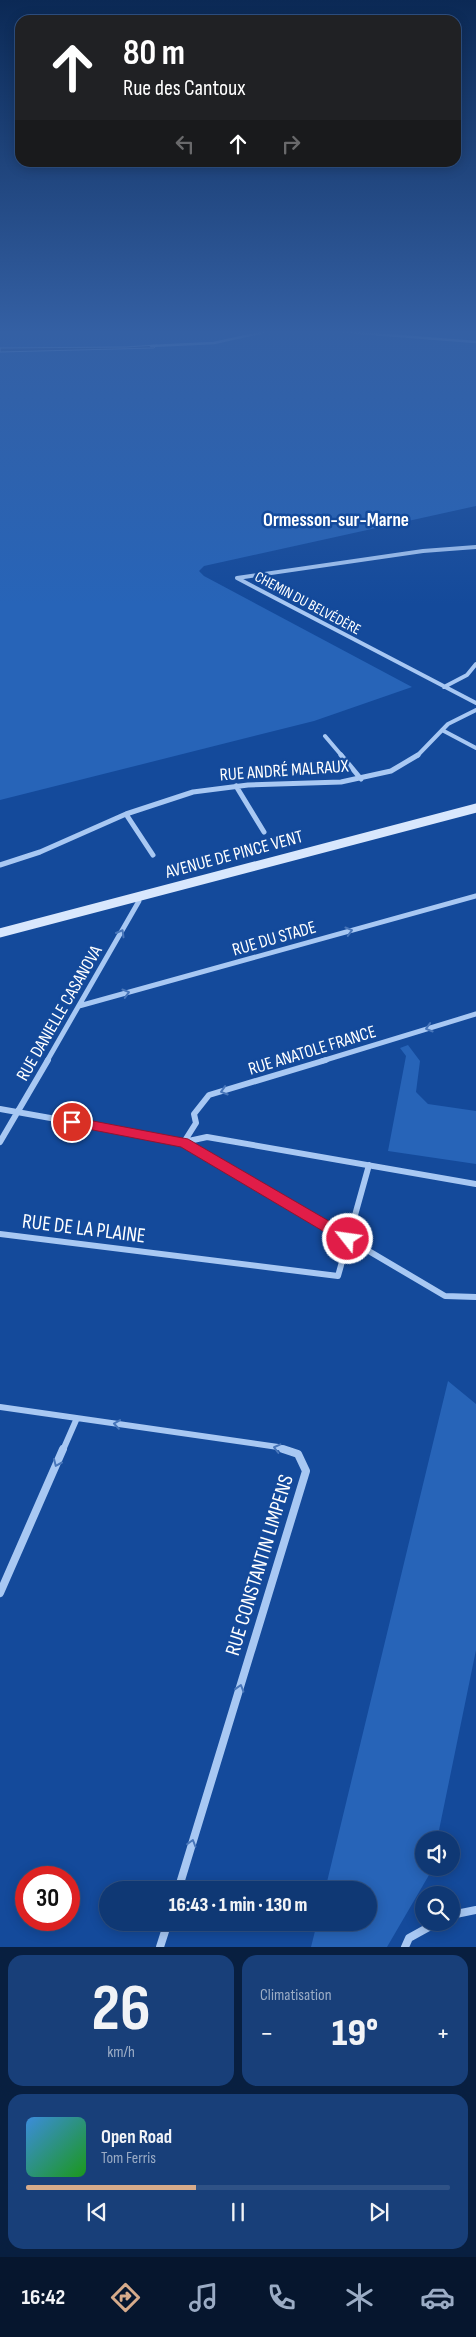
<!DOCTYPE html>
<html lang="fr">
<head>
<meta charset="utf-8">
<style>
  :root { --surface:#0f3874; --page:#183f79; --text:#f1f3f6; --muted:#9bacc5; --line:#2f5286; --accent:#d6ab8b }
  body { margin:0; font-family:"Sofia Sans Condensed",sans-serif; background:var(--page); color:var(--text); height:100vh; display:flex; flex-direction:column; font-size:19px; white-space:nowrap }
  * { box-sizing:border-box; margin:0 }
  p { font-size:16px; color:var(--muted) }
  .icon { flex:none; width:28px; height:28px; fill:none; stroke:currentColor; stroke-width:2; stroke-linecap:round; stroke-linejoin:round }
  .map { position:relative; height:1947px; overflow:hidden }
  .sheet { display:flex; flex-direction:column; gap:8px; padding:8px; background:#081f40; flex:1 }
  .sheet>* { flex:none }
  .banner { position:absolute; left:15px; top:15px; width:446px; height:152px; border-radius:15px; box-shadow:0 2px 12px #0003,0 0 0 1px var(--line); background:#202124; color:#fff; overflow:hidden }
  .tools { position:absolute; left:415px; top:1831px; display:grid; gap:10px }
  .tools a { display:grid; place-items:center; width:45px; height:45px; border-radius:50%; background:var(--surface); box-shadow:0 2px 12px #0003,0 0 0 1px var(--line); font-size:25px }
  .speed { position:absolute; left:15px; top:1866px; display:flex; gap:10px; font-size:25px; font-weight:700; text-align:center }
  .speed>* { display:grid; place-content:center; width:65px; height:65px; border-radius:50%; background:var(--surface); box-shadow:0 2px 12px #0003,0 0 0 1px var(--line); line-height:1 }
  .speed .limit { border:8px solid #d22; background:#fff; color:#111 }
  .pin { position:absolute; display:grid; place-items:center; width:42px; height:42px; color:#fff; margin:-21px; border:2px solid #fff; border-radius:50%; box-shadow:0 1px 5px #0007 }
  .me { position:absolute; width:55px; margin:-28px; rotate:300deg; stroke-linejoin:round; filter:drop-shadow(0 0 4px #0008) }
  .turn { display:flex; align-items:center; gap:18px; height:105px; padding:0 25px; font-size:22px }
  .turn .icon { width:65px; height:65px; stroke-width:2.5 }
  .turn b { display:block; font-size:35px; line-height:42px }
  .lanes { display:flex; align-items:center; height:48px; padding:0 25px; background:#0003; justify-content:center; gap:25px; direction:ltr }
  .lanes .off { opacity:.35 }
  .big { font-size:38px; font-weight:800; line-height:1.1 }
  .sheet .card { flex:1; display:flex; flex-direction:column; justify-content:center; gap:8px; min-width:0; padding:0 18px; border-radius:15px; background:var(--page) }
  .sheet .dial { align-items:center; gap:0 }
  .dial b { font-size:65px; line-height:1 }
  .song { display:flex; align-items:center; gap:15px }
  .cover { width:60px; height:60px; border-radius:8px; background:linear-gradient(135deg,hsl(210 70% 55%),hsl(120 70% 35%)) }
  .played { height:5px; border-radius:2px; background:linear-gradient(90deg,var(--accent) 40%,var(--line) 40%) }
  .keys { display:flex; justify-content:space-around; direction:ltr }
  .heat { display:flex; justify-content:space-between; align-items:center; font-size:28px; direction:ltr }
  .sheet .tiles { flex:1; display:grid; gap:8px; grid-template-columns:1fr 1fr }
  .card:last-child { grid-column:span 2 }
  .trip { position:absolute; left:99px; top:1881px; width:278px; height:50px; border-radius:25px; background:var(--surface); box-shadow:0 2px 12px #0003,0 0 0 1px var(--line); font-weight:800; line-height:50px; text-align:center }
  .menu { display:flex; height:80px; justify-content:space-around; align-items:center; background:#06162e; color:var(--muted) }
  .menu .icon { width:35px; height:35px }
  .menu .active { color:var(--accent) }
  .menu b { font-size:22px; color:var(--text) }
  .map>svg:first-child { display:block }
</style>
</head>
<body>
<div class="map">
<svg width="476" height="1947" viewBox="0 0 476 1947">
  <rect width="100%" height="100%" fill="#144a9b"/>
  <!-- green -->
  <path fill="#2764b8" d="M0,331H476V506L204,566L199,571L204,576L412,687L314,721L0,800Z
    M408,1045L420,1061L416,1092L428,1104L476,1111V1164L388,1151L406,1056L400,1048Z
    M448,1381L476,1404V1650L437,1840H424V1868H430L429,1875L387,1947H311L317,1923L368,1922V1890H325Z"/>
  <!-- water -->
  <path fill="#2b528e" stroke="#9bc2f6" d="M157,345L154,348L0,352V348L126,347Z"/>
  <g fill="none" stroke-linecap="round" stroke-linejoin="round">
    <!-- stream -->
    <path stroke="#9bc2f6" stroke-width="2.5" d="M335,331L476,342
      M151,346L214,343L269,331"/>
    <!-- street-far3 -->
    <path stroke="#a8c8f3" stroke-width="4" d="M476,547L423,551L237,578L476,703
      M444,687L467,675L476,664
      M442,730L476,748
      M325,736L342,756
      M417,756L448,724L476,710"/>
    <!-- street-far2 -->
    <path stroke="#a8c8f3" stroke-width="5" d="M341,755L361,779
      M236,786L264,832
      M153,855L126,814L193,792L248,785L341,782L391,771L418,755
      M0,865L40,852L126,814
      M79,1006L476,896
      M47,1061L139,901L137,897
      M322,1061L476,1014"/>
    <!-- street-far1 -->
    <path stroke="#a8c8f3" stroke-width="6" d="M0,1109L184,1142L445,1296L476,1297
      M0,1142L48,1060
      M184,1142L196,1123L194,1114L209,1095L326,1060
      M184,1142L207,1137L476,1184
      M0,1234L338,1276L369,1165
      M0,1407L278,1447L287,1450
      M63,1450L77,1418"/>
    <!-- street -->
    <path stroke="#a8c8f3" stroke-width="8" d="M0,1593L63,1449
      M178,1890L306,1471L298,1454L283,1449
      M451,1915L476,1910
      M160,1947L168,1922
      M405,1947L409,1938L438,1922"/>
    <!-- secondary -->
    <path stroke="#d8e7fd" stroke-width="9" d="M0,933L476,808"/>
  </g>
  <!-- one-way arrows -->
  <defs><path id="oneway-chevron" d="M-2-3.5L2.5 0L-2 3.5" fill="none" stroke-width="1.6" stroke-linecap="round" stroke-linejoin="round" transform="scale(1.25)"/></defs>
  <g stroke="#4876ba">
    <use href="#oneway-chevron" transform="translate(349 931) rotate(-16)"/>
    <use href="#oneway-chevron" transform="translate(121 933) rotate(-60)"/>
    <use href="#oneway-chevron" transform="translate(126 993) rotate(-16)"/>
    <use href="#oneway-chevron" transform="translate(429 1028) rotate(163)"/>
    <use href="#oneway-chevron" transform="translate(224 1091) rotate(163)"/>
    <use href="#oneway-chevron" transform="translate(117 1424) rotate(-172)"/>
    <use href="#oneway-chevron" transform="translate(277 1448) rotate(-166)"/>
    <use href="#oneway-chevron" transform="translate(57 1463) rotate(114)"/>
    <use href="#oneway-chevron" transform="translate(240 1688) rotate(-73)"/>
    <use href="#oneway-chevron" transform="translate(192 1843) rotate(-73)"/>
  </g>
  <!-- sky -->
  <linearGradient id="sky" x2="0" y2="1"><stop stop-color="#0b2955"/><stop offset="0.55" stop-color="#3460a4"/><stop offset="1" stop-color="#3460a4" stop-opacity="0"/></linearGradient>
  <rect width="476" height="604" fill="url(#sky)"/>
  <!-- route -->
  <path fill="#e11d48" stroke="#92132f" d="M72,1117L188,1139L353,1235L355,1239L353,1243H343L181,1147L67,1125L65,1122L67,1119Z"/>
  <g text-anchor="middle" stroke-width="5" stroke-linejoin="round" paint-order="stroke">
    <!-- far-street labels -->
    <g font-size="15" fill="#fff" stroke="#144a9b">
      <text transform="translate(308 603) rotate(28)" y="5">CHEMIN DU BELVÉDÈRE</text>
    </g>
    <!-- street labels -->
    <g font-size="18" fill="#fff" stroke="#144a9b">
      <text transform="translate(284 770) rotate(-4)" y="6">RUE ANDRÉ MALRAUX</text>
      <text transform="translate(234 854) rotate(-15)" y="6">AVENUE DE PINCE VENT</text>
      <text transform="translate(274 938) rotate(-16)" y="6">RUE DU STADE</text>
      <text transform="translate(59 1013) rotate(-60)" y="6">RUE DANIELLE CASANOVA</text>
      <text transform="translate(312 1050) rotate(-17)" y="6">RUE ANATOLE FRANCE</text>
    </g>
    <!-- far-district labels -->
    <g font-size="19" font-weight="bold" fill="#fff" stroke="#144a9b">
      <text x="336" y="526">Ormesson-sur-Marne</text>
    </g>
    <!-- near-street labels -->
    <g font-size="21" fill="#fff" stroke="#144a9b">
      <text transform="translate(84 1228) rotate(7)" y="7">RUE DE LA PLAINE</text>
      <text transform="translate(259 1565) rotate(-73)" y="7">RUE CONSTANTIN LIMPENS</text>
    </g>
  </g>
</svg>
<div class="tools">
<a><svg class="icon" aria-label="sound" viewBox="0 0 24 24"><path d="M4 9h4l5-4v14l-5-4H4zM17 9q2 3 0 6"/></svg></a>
<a><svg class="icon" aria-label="search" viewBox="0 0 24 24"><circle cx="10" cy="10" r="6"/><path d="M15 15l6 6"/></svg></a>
</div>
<div class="speed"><div class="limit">30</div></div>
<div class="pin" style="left:72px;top:1122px;background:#d93025"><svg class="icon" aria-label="arrive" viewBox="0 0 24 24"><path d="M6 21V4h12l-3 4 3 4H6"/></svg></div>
<svg class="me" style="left:348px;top:1239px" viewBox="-20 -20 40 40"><circle r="17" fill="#e11d48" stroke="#fff" stroke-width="3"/><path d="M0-11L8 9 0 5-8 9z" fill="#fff"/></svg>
<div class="trip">16:43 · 1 min · 130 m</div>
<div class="banner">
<div class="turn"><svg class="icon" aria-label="ahead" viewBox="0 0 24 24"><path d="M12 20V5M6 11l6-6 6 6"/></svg><div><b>80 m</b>Rue des Cantoux</div></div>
<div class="lanes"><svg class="icon off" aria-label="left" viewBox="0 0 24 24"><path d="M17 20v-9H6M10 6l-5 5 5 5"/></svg><svg class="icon" aria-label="ahead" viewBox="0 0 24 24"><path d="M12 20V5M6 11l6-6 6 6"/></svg><svg class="icon off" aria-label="right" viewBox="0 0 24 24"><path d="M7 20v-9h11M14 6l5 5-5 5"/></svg></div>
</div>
</div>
<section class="sheet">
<div class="tiles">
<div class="card dial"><b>26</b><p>km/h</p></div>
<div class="card"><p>Climatisation</p>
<div class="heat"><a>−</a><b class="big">19°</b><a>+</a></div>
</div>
<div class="card">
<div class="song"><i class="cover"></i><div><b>Open Road</b><p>Tom Ferris</p></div></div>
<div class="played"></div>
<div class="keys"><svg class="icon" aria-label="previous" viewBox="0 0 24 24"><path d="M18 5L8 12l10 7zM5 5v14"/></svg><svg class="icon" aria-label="pause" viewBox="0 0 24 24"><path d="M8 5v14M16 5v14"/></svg><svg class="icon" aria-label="next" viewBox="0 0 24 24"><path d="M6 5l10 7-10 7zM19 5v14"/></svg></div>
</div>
</div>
</section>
<nav class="menu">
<b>16:42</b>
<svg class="icon active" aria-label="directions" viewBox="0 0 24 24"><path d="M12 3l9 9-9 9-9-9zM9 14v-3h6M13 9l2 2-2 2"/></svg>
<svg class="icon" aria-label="music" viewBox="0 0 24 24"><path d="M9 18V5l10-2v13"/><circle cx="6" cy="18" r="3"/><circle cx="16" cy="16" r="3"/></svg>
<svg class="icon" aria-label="phone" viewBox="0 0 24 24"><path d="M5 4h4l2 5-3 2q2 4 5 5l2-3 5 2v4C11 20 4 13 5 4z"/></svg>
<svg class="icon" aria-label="climate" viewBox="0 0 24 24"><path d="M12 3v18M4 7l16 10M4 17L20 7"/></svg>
<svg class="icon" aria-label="car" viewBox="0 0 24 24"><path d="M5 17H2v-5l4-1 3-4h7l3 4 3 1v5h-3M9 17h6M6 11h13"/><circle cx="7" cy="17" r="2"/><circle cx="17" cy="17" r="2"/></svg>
</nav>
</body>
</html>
